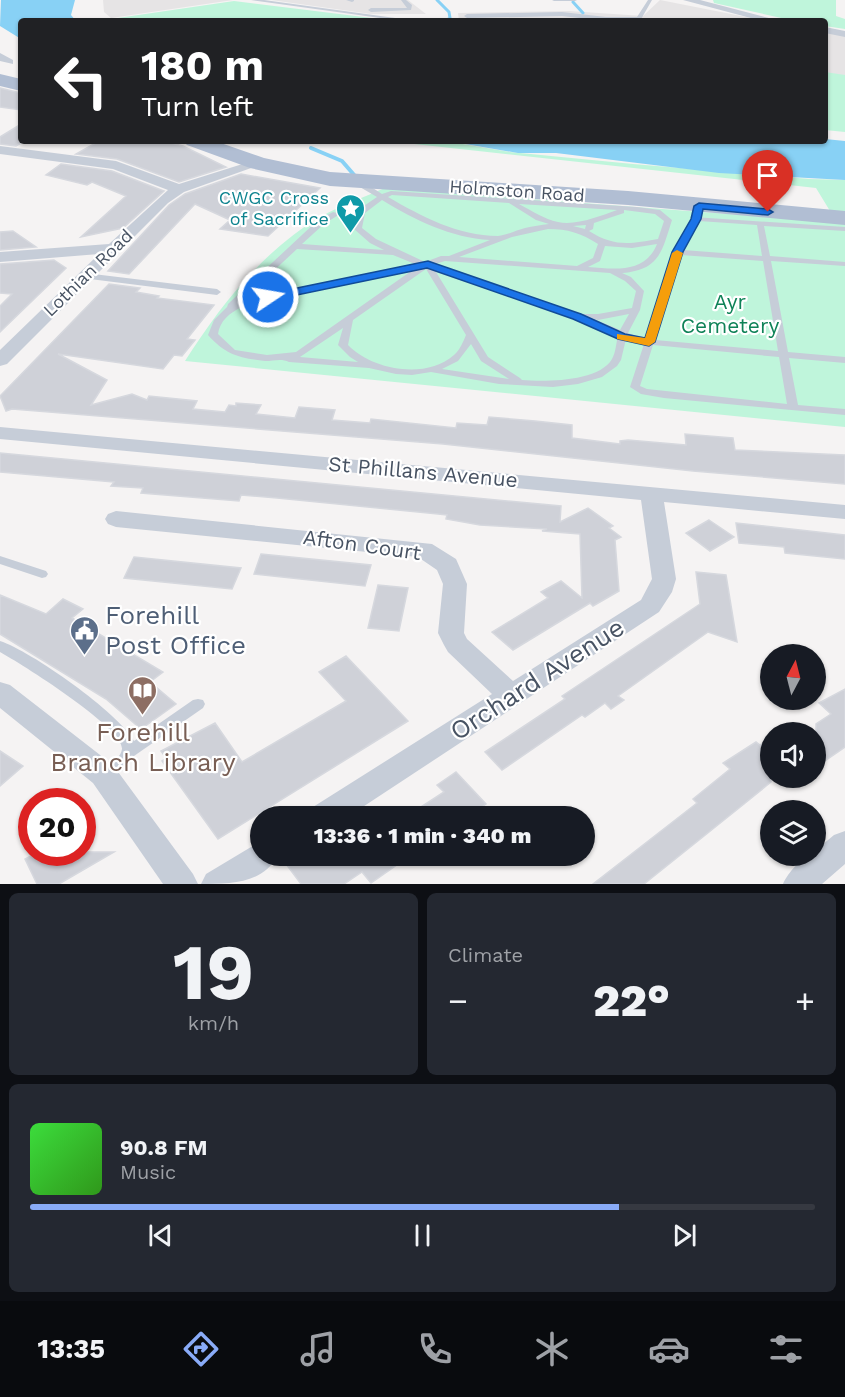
<!DOCTYPE html>
<html lang="en">
<head>
<meta charset="utf-8">
<style>
  :root { --surface:#171b24; --page:#242831; --text:#f1f3f6; --muted:#9ea1a6; --line:#363941; --accent:#89abf7 }
  body { margin:0; font-family:"Work Sans",sans-serif; background:var(--page); color:var(--text); height:100vh; display:flex; flex-direction:column; font-size:22px; white-space:nowrap }
  * { box-sizing:border-box; margin:0 }
  p { font-size:20px; color:var(--muted) }
  .icon { flex:none; width:33px; height:33px; fill:none; stroke:currentColor; stroke-width:2; stroke-linecap:round; stroke-linejoin:round }
  .map { position:relative; height:884px; overflow:hidden }
  .sheet { display:flex; flex-direction:column; gap:9px; padding:9px; background:#0d0f14; flex:1 }
  .sheet>* { flex:none }
  .guide { position:absolute; left:18px; top:18px; width:810px; height:126px; border-radius:6px; box-shadow:0 2px 4px #0004; background:#202124; color:#fff; overflow:hidden }
  .needle { width:39px; rotate:7deg }
  .buttons { position:absolute; left:760px; top:644px; display:grid; gap:12px }
  .buttons a { display:grid; place-items:center; width:66px; height:66px; border-radius:50%; background:var(--surface); box-shadow:0 2px 4px #0004; font-size:30px }
  .speed { position:absolute; left:18px; top:788px; display:flex; gap:12px; font-size:30px; font-weight:700; text-align:center }
  .speed>* { display:grid; place-content:center; width:78px; height:78px; border-radius:50%; background:var(--surface); box-shadow:0 2px 4px #0004; line-height:1 }
  .speed .limit { border:9px solid #d22; background:#fff; color:#111 }
  .pin { position:absolute; display:grid; place-items:center; width:51px; height:51px; color:#fff; margin:-62px -26px; border-radius:50% 50% 50% 0; rotate:-45deg; box-shadow:0 0 6px #0007 }
  .pin .icon { rotate:45deg }
  .me { position:absolute; width:66px; margin:-33px; rotate:78deg; stroke-linejoin:round; filter:drop-shadow(0 0 4px #0008) }
  .turn { display:flex; align-items:center; gap:21px; height:126px; padding:0 24px; font-size:27px }
  .turn .icon { width:78px; height:78px; stroke-width:2.5 }
  .turn b { display:block; font-size:42px; line-height:51px }
  .big { font-size:45px; font-weight:800; line-height:1.1 }
  .sheet .widget { flex:1; display:flex; flex-direction:column; justify-content:center; gap:9px; min-width:0; padding:0 21px; border-radius:9px; background:var(--page) }
  .sheet .dial { align-items:center; gap:0 }
  .dial b { font-size:78px; line-height:1 }
  .song { display:flex; align-items:center; gap:18px }
  .cover { width:72px; height:72px; border-radius:9px; background:linear-gradient(135deg,hsl(120 70% 55%),hsl(110 70% 35%)) }
  .played { height:6px; border-radius:3px; background:linear-gradient(90deg,var(--accent) 75%,var(--line) 75%) }
  .keys { display:flex; justify-content:space-around; direction:ltr }
  .heat { display:flex; justify-content:space-between; align-items:center; font-size:33px; direction:ltr }
  .sheet .tiles { flex:1; display:grid; gap:9px; grid-template-columns:1fr 1fr }
  .widget:last-child { grid-column:span 2 }
  .trip { position:absolute; left:250px; top:806px; width:345px; height:60px; border-radius:30px; background:var(--surface); box-shadow:0 2px 4px #0004; font-weight:800; line-height:60px; text-align:center }
  .dock { display:flex; height:96px; justify-content:space-around; align-items:center; background:#090b0e; color:var(--muted) }
  .dock .icon { width:42px; height:42px }
  .dock .on { color:var(--accent) }
  .dock b { font-size:27px; color:var(--text) }
  .map>svg:first-child { display:block }
</style>
</head>
<body>
<div class="map">
<svg width="845" height="884" viewBox="0 0 845 884">
  <rect width="100%" height="100%" fill="#f5f3f3"/>
  <!-- education -->
  <path fill="#e6e4e5" d="M103,0H233L111,18L104,12Z
    M271,0H408L426,14H371Z
    M660,0L767,21H459L458,13L569,11L643,16Z
    M825,31L845,35V128L825,126Z"/>
  <!-- green -->
  <path fill="#bff5db" d="M713,0H836V16L845,19V29L825,26V21H795L714,3Z
    M234,1L396,21L111,19Z
    M825,72L845,75V132L825,130Z
    M387,141H445L510,152L633,164L810,179L845,180V212L830,211L816,188Z
    M385,188L845,223V427L185,361C221,305 263,250 322,216C342,205 364,197 385,188Z"/>
  <!-- water -->
  <path fill="#88d1f5" d="M1,0H75L71,15L76,21H21V39L0,26Z
    M825,139L845,141V180L719,173L556,153H518L448,141Z"/>
  <g fill="none" stroke-linecap="round" stroke-linejoin="round">
    <!-- stream-far1 -->
    <path stroke="#88d1f5" stroke-width="3" d="M437,0L449,12L450,18L447,20
      M573,2L583,13"/>
    <!-- stream -->
    <path stroke="#88d1f5" stroke-width="4" d="M311,148L342,161L355,176"/>
  </g>
  <!-- building -->
  <path fill="#cfd1d8" stroke="#d6d8de" stroke-width="1.5" d="M0,88L21,93V110L0,107Z
    M21,124V143L16,146L0,144V137Z
    M99,141H163L183,146L226,167L179,182L117,159L76,154Z
    M61,164L112,171L164,191L123,228L81,237L126,196L92,182L87,185L46,175Z
    M241,174L320,188L268,236L220,229L230,220L195,204L129,274L108,271L169,205L185,194Z
    M13,231L36,247L0,250V232Z
    M54,260L66,268L0,332V306L12,294L0,293V264Z
    M109,284L140,288L136,292L159,296L157,298L214,305L187,339L195,340L182,356L174,355L163,369L58,354L107,380L91,405L132,394L147,400L149,396L197,401L193,409L225,412L229,405L236,406V403L261,405L256,414L295,418L299,407L335,410L332,420L370,423L371,419L456,428L457,423L487,425L489,417L535,421L572,425V438L620,444V441L628,440L686,445L685,434L733,438L735,450L845,455V484L693,471L443,444L12,409L6,411L0,396Z
    M0,453L561,506L560,522L588,508L613,526L609,528L621,537L615,540L619,591L593,606L590,603L513,650L492,632L548,598L541,592L561,581L582,598L580,534L542,531L547,529L480,525L446,519L447,515L438,514L277,498L241,495L239,501L141,493L143,488L111,486L114,482L0,472Z
    M709,520L734,537L710,551L686,533Z
    M736,523L845,535V559L785,553L784,547L739,543Z
    M261,554L371,565L365,586L254,574Z
    M134,557L241,568L232,589L124,578Z
    M696,572L726,575L737,642L708,632L618,696L624,700L611,709L605,703L585,717L582,715L502,770L485,752L565,699L562,696L700,604Z
    M378,585L408,588L399,631L368,628Z
    M0,595L46,614L63,599L83,609L72,618L163,672L150,682L176,704L141,729L106,699L0,634Z
    M346,656L408,721L218,839L162,761L166,758L161,751L215,723L242,762L346,701L319,672Z
    M845,689V747L816,767V724L831,714L819,703Z
    M771,739V782L739,808L644,884H593L697,803L693,799L730,769L723,763L756,742L760,745Z
    M0,751L23,766L0,786Z
    M456,772L486,804L469,816H407L444,792L437,785Z
    M38,852H114L59,884H37L25,859Z
    M300,855H316L322,862L333,855H411L371,883L362,872L344,884H301L286,864Z"/>
  <g fill="none" stroke-linecap="round" stroke-linejoin="round">
    <!-- service -->
    <path fill="#c6cdd8" fill-rule="evenodd" d="M251,0H264L417,21H402Z
      M346,0H354V1L352,2Z
      M401,0H406L412,5L411,10L371,12L368,10L371,8H407Z
      M552,0H577L575,1H554Z
      M648,0H652L640,21H606L562,16L467,18L464,16L467,14L562,12L606,17H637Z
      M353,179H359L382,194L391,191L637,207L660,210L672,220C662,251 660,270 622,273L631,277L644,291L640,310L628,333L646,339L674,252L693,217L845,227V231L764,226L770,256L845,262V266L771,261L788,352L845,357V363L789,358L798,405L845,409V415L664,398L641,394L630,387L644,344L626,339L621,360L617,366L602,377L578,384L553,387L499,384L431,372L412,375L396,374L369,368L289,362C281,358 274,361 265,361C239,358 226,355 208,335L214,320L227,307L228,304L318,220L333,212L340,214L324,224L302,244L384,250L370,243L354,229L358,210L377,197L353,183ZM392,195L509,203L536,220L549,224C541,225 533,226 525,228C517,230 507,235 498,236C458,236 421,216 388,197ZM382,200C415,220 451,238 490,240L449,256H441L425,262L376,239L362,228L365,213ZM519,204L617,210C600,216 576,226 558,222C544,219 532,211 519,204ZM624,210L655,214L664,221L658,239C630,244 614,247 589,231L593,229L594,223L624,213ZM699,221L757,225L762,256L683,250ZM586,225L585,229L573,226ZM548,229C568,229 581,233 598,244L593,258L577,266L459,257L512,237ZM657,244C645,274 615,269 588,267L600,261L605,246L632,248ZM297,249L393,255L415,264L240,302ZM681,255L763,261L778,351L655,340ZM445,261L610,273L625,281L636,291L632,308L598,314H580L432,265ZM414,269L296,352L267,355L235,350L218,334C220,321 229,313 242,307ZM426,269L466,335C463,342 460,350 454,355C426,380 372,370 348,345L353,320ZM436,272L574,318L618,336C616,343 616,352 612,359C599,382 544,382 522,380L520,378L488,357ZM629,314L620,330L594,319L598,320ZM343,328L338,345L350,357L358,362L300,357ZM471,344L481,361L509,379L442,369L458,361ZM653,345L779,357L787,404L647,389L640,386Z
      M85,273L217,289L221,292L217,295L82,278L81,276Z
      M0,556L46,571L48,574L46,577L42,578L0,564Z
      M0,641C31,651 119,713 134,741L193,700L198,699L203,700L205,704L203,708L134,756C128,769 117,775 104,780L99,778L97,774C102,763 120,763 122,749C124,728 20,663 0,652Z"/>
    <!-- minor -->
    <path fill="#c6cdd8" fill-rule="evenodd" d="M683,0H700L780,21H762Z
      M825,27L845,31V37L825,33Z
      M0,53L13,60V64L0,61Z
      M0,146L116,161L179,184L258,159L265,163L184,192L168,203L7,364L0,366V350L99,254L0,262V252L109,244L168,190L113,169L0,154Z
      M0,427L845,505V519L664,502L676,579L672,592L659,612L349,816H309L313,807L492,694L448,652L444,645L438,633L443,584L437,570L418,557L116,527L108,524L105,519L108,514L116,511L432,544L456,559L467,584L464,633L467,639L513,681L641,600L652,579L641,500L0,439Z
      M0,682L10,685L113,765L193,874L198,884H163L93,783L0,708Z
      M845,831V864L822,884H783C788,873 802,855 816,855V850L834,835Z
      M261,841V855H278C263,884 230,884 201,884L206,874Z"/>
    <!-- primary -->
    <path fill="#b1bed3" fill-rule="evenodd" d="M0,74L21,79V91L0,86Z
      M183,141H215L264,158L330,172L628,191L845,211V225L628,205L330,186L250,168L187,145Z"/>
  </g>
  <!-- route -->
  <path fill="#1a73e8" stroke="#114b97" stroke-width="1.5" d="M699,203L768,209L773,212L768,215L703,209L701,219L683,252L655,342L649,346L618,339L573,319L427,268L268,301L262,297L268,294L428,261L581,314L625,334L645,338L672,252L691,219L694,206Z"/>
  <!-- slow -->
  <path fill="#f59e0b" d="M677,250L683,253L655,342L649,346L617,339V334L645,338L672,253Z"/>
  <!-- icons -->
  <defs>
    <symbol id="sight-pin" viewBox="-11 -11 22 30"><path d="M0 17L-7.5 6A9.5 9.5 0 1 1 7.5 6Z" fill="#0f9aa8" stroke="#fff"/><path d="M0-6L1.8-2.2L6-1.7L2.9 1.2L3.7 5.4L0 3.3L-3.7 5.4L-2.9 1.2L-6-1.7L-1.8-2.2Z" fill="#fff"/></symbol>
    <symbol id="civic-pin" viewBox="-11 -11 22 30"><path d="M0 17L-7.5 6A9.5 9.5 0 1 1 7.5 6Z" fill="#5c6f8a" stroke="#fff"/><path d="M-.6-6.5H3V-4.5H.6V-3L4-1V1h2V6H-6V1h2V-1L-.6-3ZM-1.2 2.5V6h2.4V2.5Z" fill="#fff"/></symbol>
    <symbol id="library-pin" viewBox="-11 -11 22 30"><path d="M0 17L-7.5 6A9.5 9.5 0 1 1 7.5 6Z" fill="#8d6e63" stroke="#fff"/><path d="M-6-4Q-3-5.5-.7-3.5V5Q-3 3-6 4ZM6-4Q3-5.5 .7-3.5V5Q3 3 6 4Z" fill="#fff"/></symbol>
  </defs>
  <g fill-rule="evenodd">
    <use href="#sight-pin" x="334" y="192" width="33" height="45"/>
    <use href="#civic-pin" x="68" y="614" width="33" height="45"/>
    <use href="#library-pin" x="126" y="674" width="33" height="45"/>
  </g>
  <g text-anchor="middle" stroke-width="4.5" stroke-linejoin="round" paint-order="stroke">
    <!-- far-street labels -->
    <g font-size="18" fill="#485363" stroke="#fff">
      <text transform="translate(517 191) rotate(4)" y="6">Holmston Road</text>
      <text transform="translate(88 273) rotate(-44)" y="6">Lothian Road</text>
    </g>
    <!-- far-culture labels -->
    <g font-size="18" fill="#0d838f" stroke="#fff" text-anchor="end">
      <text x="329" y="204">CWGC Cross<tspan x="329" dy="21">of Sacrifice</tspan></text>
    </g>
    <!-- park labels -->
    <g font-size="21" fill="#0e8257" stroke="#fff">
      <text x="730" y="309">Ayr<tspan x="730" dy="24">Cemetery</tspan></text>
    </g>
    <!-- street labels -->
    <g font-size="21" fill="#485363" stroke="#fff">
      <text transform="translate(423 472) rotate(5)" y="7">St Phillans Avenue</text>
      <text transform="translate(362 545) rotate(8)" y="7">Afton Court</text>
    </g>
    <!-- near-service labels -->
    <g font-size="26" fill="#4e5e75" stroke="#fff" text-anchor="start">
      <text x="105" y="624">Forehill<tspan x="105" dy="30">Post Office</tspan></text>
    </g>
    <!-- near-street labels -->
    <g font-size="26" fill="#485363" stroke="#fff">
      <text transform="translate(537 679) rotate(-33)" y="9">Orchard Avenue</text>
    </g>
    <!-- near-education labels -->
    <g font-size="26" fill="#785e54" stroke="#fff">
      <text x="143" y="741">Forehill<tspan x="143" dy="30">Branch Library</tspan></text>
    </g>
  </g>
</svg>
<div class="buttons">
<a><svg class="needle" viewBox="-14 -14 28 28"><path d="M0-13l5 13h-10z" fill="#e53935"/><path d="M0 13l5-13h-10z" fill="#9ea1a6"/></svg></a>
<a><svg class="icon" aria-label="sound" viewBox="0 0 24 24"><path d="M4 9h4l5-4v14l-5-4H4zM17 9q2 3 0 6"/></svg></a>
<a><svg class="icon" aria-label="layers" viewBox="0 0 24 24"><path d="M12 4l9 5-9 5-9-5zM3 14l9 5 9-5"/></svg></a>
</div>
<div class="speed"><div class="limit">20</div></div>
<div class="pin" style="left:768px;top:212px;background:#d93025"><svg class="icon" aria-label="arrive" viewBox="0 0 24 24"><path d="M6 21V4h12l-3 4 3 4H6"/></svg></div>
<svg class="me" style="left:268px;top:297px" viewBox="-20 -20 40 40"><circle r="17" fill="#1a73e8" stroke="#fff" stroke-width="3"/><path d="M0-11L8 9 0 5-8 9z" fill="#fff"/></svg>
<div class="trip">13:36 · 1 min · 340 m</div>
<div class="guide">
<div class="turn"><svg class="icon" aria-label="left" viewBox="0 0 24 24"><path d="M17 20v-9H6M10 6l-5 5 5 5"/></svg><div><b>180 m</b>Turn left</div></div>
</div>
</div>
<section class="sheet">
<div class="tiles">
<div class="widget dial"><b>19</b><p>km/h</p></div>
<div class="widget"><p>Climate</p>
<div class="heat"><a>−</a><b class="big">22°</b><a>+</a></div>
</div>
<div class="widget">
<div class="song"><i class="cover"></i><div><b>90.8 FM</b><p>Music</p></div></div>
<div class="played"></div>
<div class="keys"><svg class="icon" aria-label="previous" viewBox="0 0 24 24"><path d="M18 5L8 12l10 7zM5 5v14"/></svg><svg class="icon" aria-label="pause" viewBox="0 0 24 24"><path d="M8 5v14M16 5v14"/></svg><svg class="icon" aria-label="next" viewBox="0 0 24 24"><path d="M6 5l10 7-10 7zM19 5v14"/></svg></div>
</div>
</div>
</section>
<nav class="dock">
<b>13:35</b>
<svg class="icon on" aria-label="directions" viewBox="0 0 24 24"><path d="M12 3l9 9-9 9-9-9zM9 14v-3h6M13 9l2 2-2 2"/></svg>
<svg class="icon" aria-label="music" viewBox="0 0 24 24"><path d="M9 18V5l10-2v13"/><circle cx="6" cy="18" r="3"/><circle cx="16" cy="16" r="3"/></svg>
<svg class="icon" aria-label="phone" viewBox="0 0 24 24"><path d="M5 4h4l2 5-3 2q2 4 5 5l2-3 5 2v4C11 20 4 13 5 4z"/></svg>
<svg class="icon" aria-label="climate" viewBox="0 0 24 24"><path d="M12 3v18M4 7l16 10M4 17L20 7"/></svg>
<svg class="icon" aria-label="car" viewBox="0 0 24 24"><path d="M5 17H2v-5l4-1 3-4h7l3 4 3 1v5h-3M9 17h6M6 11h13"/><circle cx="7" cy="17" r="2"/><circle cx="17" cy="17" r="2"/></svg>
<svg class="icon" aria-label="filters" viewBox="0 0 24 24"><path d="M4 7h16M4 17h16"/><circle cx="9" cy="7" r="2"/><circle cx="15" cy="17" r="2"/></svg>
</nav>
</body>
</html>
